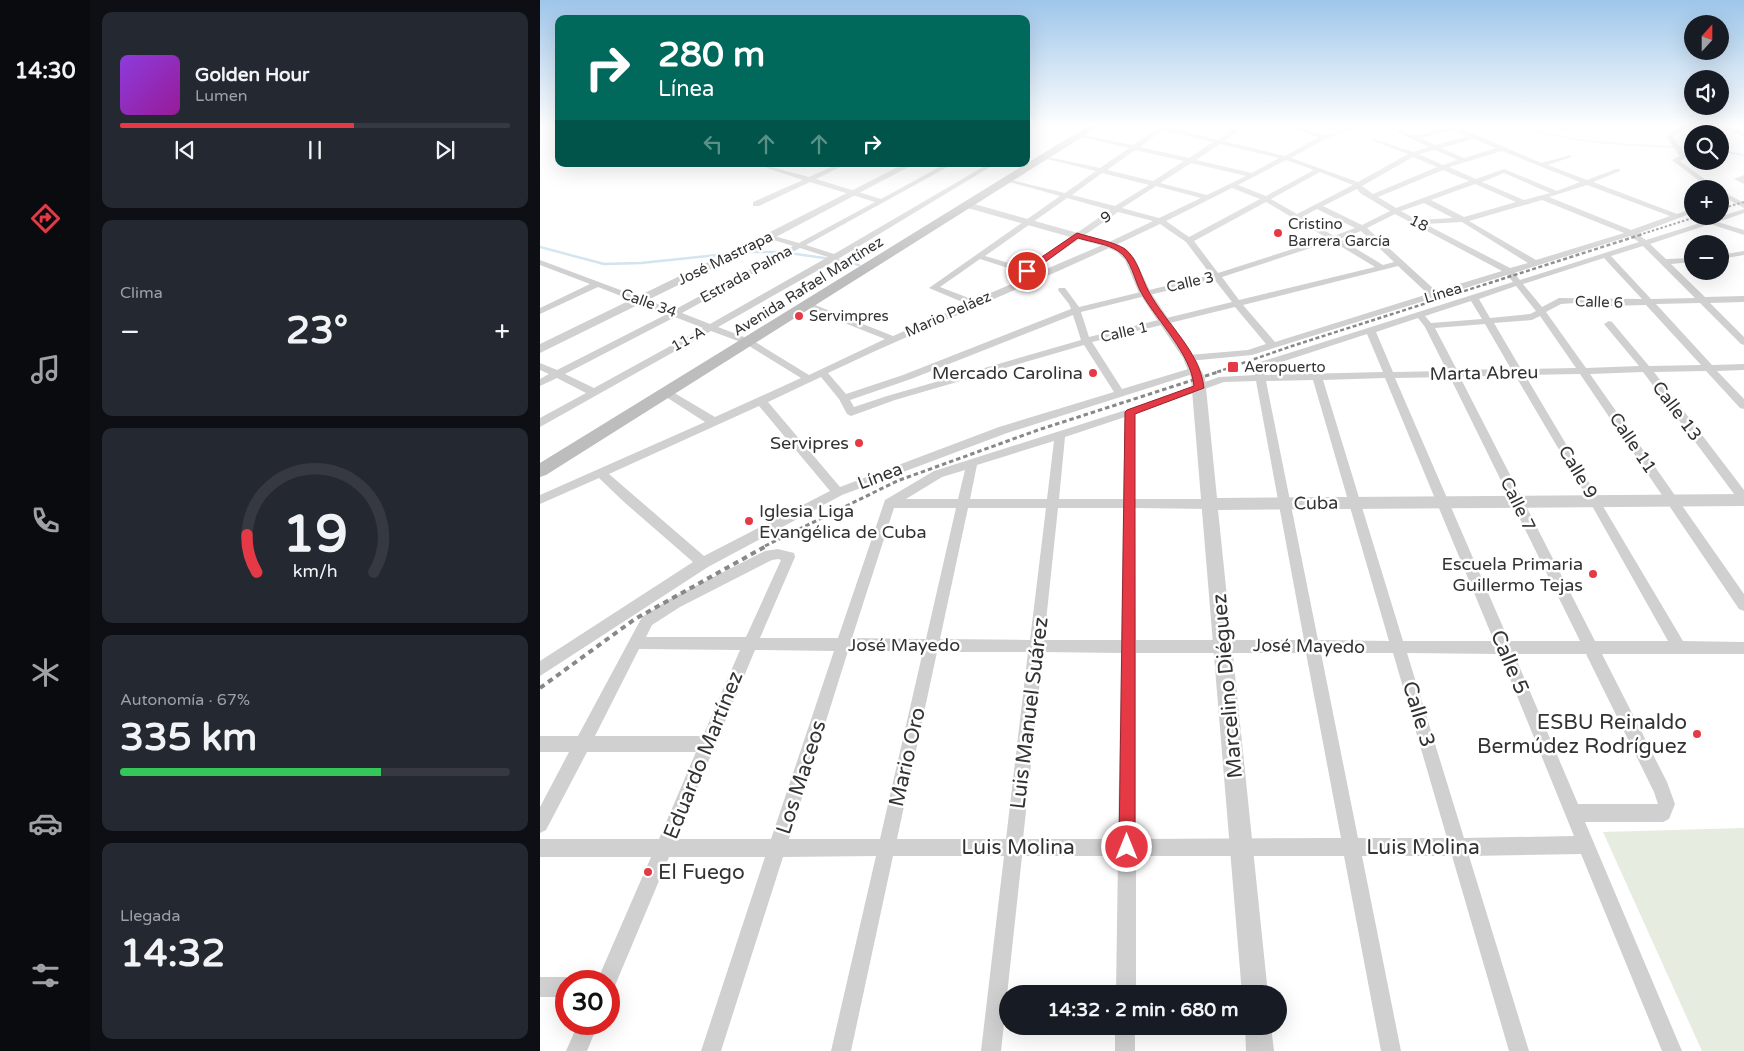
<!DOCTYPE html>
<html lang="es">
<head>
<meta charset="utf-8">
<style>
  :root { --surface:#171b24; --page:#242831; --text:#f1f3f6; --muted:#9ea1a6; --line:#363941; --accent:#e63946 }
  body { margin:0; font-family:"Varela Round",sans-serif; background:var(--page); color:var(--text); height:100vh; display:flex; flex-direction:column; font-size:19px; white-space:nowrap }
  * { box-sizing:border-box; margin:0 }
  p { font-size:16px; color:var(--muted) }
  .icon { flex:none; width:28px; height:28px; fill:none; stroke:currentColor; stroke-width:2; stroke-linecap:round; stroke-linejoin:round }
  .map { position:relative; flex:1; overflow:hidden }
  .side { display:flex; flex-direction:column; gap:12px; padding:12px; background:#0d0f14; width:450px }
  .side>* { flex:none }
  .top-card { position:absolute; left:15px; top:15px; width:475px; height:152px; border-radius:10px; box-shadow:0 5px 20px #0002; background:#00695c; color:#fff; overflow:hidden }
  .needle { width:32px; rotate:21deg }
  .fabs { position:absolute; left:1144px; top:15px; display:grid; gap:10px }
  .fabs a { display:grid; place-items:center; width:45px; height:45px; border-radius:50%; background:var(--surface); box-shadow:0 5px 20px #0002; font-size:25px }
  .speed { position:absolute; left:15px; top:970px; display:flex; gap:10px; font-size:25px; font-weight:700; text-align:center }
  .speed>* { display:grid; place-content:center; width:65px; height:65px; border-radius:50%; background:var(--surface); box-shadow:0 5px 20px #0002; line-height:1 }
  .speed .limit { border:8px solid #d22; background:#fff; color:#111 }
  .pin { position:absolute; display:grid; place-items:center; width:42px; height:42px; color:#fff; margin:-21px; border:2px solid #fff; border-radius:50%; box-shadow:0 1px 5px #0007 }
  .me { position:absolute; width:55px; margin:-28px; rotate:0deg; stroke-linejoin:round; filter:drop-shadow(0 0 4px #0008) }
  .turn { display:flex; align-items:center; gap:18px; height:105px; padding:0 20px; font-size:22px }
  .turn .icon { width:65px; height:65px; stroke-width:2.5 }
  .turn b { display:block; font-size:35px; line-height:42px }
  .lanes { display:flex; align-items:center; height:48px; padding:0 20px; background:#0003; justify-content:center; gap:25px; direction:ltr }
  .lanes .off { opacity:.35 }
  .big { font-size:38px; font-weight:800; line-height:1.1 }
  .side .card { flex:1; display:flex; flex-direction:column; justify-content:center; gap:8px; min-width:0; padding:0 18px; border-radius:10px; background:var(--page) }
  .side .dial { align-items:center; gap:0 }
  .dial svg { height:130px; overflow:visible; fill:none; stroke:var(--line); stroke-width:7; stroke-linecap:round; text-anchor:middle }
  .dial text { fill:var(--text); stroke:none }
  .song { display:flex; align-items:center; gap:15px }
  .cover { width:60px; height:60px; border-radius:8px; background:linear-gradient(135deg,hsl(270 70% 55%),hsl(300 70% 35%)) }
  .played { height:5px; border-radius:2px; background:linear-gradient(90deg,var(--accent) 60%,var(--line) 60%) }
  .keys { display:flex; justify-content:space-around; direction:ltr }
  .heat { display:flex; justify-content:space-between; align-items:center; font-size:28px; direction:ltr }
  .charge { height:8px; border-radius:4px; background:linear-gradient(90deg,#34c759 67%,var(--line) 0) }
  .trip { position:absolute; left:459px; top:985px; width:288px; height:50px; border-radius:25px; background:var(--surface); box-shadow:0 5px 20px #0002; font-weight:800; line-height:50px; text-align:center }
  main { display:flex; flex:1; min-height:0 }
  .tab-bar { display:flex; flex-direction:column; width:90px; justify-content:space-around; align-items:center; background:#090b0e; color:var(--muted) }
  .tab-bar .icon { width:35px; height:35px }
  .tab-bar .selected { color:var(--accent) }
  .tab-bar b { font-size:22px; color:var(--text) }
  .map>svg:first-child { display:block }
</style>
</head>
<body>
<main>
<nav class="tab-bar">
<b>14:30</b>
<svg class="icon selected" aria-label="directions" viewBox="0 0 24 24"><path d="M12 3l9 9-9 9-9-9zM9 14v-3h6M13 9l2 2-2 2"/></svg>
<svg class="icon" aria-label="music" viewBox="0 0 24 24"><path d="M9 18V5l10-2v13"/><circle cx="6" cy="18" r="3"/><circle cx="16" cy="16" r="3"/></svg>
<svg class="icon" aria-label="phone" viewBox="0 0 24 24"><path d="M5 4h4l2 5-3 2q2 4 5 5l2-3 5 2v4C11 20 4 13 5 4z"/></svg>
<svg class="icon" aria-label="climate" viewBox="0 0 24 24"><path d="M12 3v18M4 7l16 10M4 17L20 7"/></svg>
<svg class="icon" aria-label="car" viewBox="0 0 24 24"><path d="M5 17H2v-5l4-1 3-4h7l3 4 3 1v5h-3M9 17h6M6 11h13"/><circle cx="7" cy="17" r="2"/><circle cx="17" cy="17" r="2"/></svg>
<svg class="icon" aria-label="filters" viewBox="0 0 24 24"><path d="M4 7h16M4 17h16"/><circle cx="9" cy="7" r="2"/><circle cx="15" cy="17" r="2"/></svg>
</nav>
<section class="side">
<div class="card">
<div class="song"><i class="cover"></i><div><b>Golden Hour</b><p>Lumen</p></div></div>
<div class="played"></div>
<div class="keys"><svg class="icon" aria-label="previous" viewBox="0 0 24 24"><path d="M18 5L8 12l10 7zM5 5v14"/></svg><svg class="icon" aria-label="pause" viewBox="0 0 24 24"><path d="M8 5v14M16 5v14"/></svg><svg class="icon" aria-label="next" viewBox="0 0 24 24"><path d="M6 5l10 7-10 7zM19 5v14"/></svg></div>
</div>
<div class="card"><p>Clima</p>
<div class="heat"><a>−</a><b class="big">23°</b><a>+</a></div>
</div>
<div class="card dial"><svg viewBox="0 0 100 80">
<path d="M14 69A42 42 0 1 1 86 69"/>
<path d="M14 69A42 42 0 0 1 8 46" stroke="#e63946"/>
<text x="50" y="56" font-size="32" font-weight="700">19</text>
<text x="50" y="72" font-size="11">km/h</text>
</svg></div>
<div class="card"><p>Autonomía · 67%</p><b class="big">335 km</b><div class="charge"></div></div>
<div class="card"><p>Llegada</p><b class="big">14:32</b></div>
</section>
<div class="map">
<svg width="1204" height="1051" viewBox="0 0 1204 1051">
  <rect width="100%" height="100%" fill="#fff"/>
  <!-- green -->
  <path fill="#e6ecdf" d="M1204,828V1051H1162L1063,832Z"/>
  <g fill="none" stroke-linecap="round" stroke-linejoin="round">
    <!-- stream-far1 -->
    <path stroke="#cfe2ee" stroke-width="2" d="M973,127L1033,139L1077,144L1152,148
      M1180,151L1204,155"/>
    <!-- stream -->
    <path stroke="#cfe2ee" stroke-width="2.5" d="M0,247L64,264L101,263L187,254
      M203,252H242L305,261L319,265"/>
    <!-- minor -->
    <path fill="#d0d0d0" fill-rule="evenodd" d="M614,127H627L678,140L697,127H704L684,141L745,156L779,137L748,127C761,127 771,133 784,135C794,135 807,127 819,127L787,138L751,158L818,182L868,154L833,141V139L873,152L889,147L847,127C857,127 868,136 877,135C892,133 904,127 919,127L1001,163L1031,155V157L1008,165L1047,180L1076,169H1080V171L1053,182L1137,214L1152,209V213L1097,234L1106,240L1204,209V213L1178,222L1204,230V235L1170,224L1110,244L1126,259L1152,258V262L1131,264L1165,297L1204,296V302L1170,303L1204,337V345L1201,344L1160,303L1116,304L1172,365L1204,364V370L1177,371L1204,399V409L1200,408L1166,371L1114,372L1204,490V503L1200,502L1103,372L1050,374L1204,594V611L1199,609L1040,374L985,375L1143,641L1204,642V654H1062L1127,782L1135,804L1129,819L1123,822H1045L1142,1051H1122L1041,854L929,856L989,1051H969L912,856H822L861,1051H841L804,856H596V994H576L578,856H482L461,1051H441L464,856H353L311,1051H291L336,856L243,857L181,1051H161L225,857H129L74,988L69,990V981H57L111,857H0V839H119L156,752H47L6,830L0,833V807L29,752H0V736H38L102,617L130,599L225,551L238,549L254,553L255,557L220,638H298L345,500L394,471L586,410L679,377L715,375L713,366L714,364L973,282L967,275L712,355L649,361L644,358L649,355L708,350L726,344L695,307L552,342L582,389L655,367L660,370L659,372L467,433L302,495L168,567L0,676V661L153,562L84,502L59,478L0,504V495L165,422L123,395L122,393L123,391H131L175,417L261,378L206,344L171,331L0,427V418L46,393L17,378L0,386V379L9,374L0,370V363L17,370L127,314L58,287L0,314V308L50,284L0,265V260L134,310L253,246L227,238V234L259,243L335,202L270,182L219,206H213V202L263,180L227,168V166L269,177L298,164H306L276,179L341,199L405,164H413L266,245L294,254L448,164H455L298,259L178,327L212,340L269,375L345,339L264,307V303H270L353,336L427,304L389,288L520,196L466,181V179L525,193L556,171L503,158V156L560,168L589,148L537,136V134L593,145L617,129ZM623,130L673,142L649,158L600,147ZM912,130L927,136L896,145L880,138ZM933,139L956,148L924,158L901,148ZM680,144L739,158L712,173L656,160ZM595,150L644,161L613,181L567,170ZM895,150L918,160L903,165L879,154ZM962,151L1040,182L1017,191L964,169L936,179L909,167ZM873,157L897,167L833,194L822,186ZM746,160L774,170L726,196L698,185ZM651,163L706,176L667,195L620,183ZM903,170L929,181L856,208L838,197ZM780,172L813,185L757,214L731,199ZM562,173L609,185L575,206L532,195ZM964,173L1010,193L984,200L942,182ZM935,184L976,202L924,217L891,200ZM1047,185L1130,216L1091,230L1009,197ZM616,186L661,198L619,218L582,208ZM692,188L720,199L649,237L626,221ZM817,189L820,193L850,211L822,225L783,206ZM527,198L570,210L486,268L445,256ZM1002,200L1084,233L996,260L929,221ZM726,202L787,238L678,273L654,241ZM884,203L913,218L877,220L861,211ZM777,209L815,228L794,236L762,217ZM578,212L613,221L567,243L434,300L400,287L440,259L480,272L473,278L480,280ZM855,214L962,271L896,291L827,228ZM922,222L988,263L970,268L885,224ZM620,224L646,242L671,275L539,307L525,288H519L518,290L529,304L531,309L363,375L306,394L288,373C398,321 511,277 620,224ZM821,231L854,262L843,265L800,239ZM1090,236L1099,242L980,280L974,273ZM792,241L835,267L699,300L682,277ZM1103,246L1155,298L1111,299L1071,256ZM260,248L288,257L170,324L142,313ZM1064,258L1102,299L1019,298L1002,307L983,284ZM858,266L888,294L735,342L703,305ZM674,279L692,302L549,337L541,312ZM976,286L996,311L990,314L950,318L939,299ZM931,301L942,319L891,323L885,316ZM1036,303L1067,306L1106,305L1161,365L1109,366L1072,322L1069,321L1064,324L1099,366L1046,368L1006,312L1021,304ZM533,315L541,340L347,396L314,407L310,400L371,379ZM1000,316L1036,368L981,369L954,323L992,320ZM135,317L163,328L54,388L25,374ZM878,318L885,327L907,371L853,372L836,332ZM945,324L971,369L917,370L895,328ZM827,334L843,372L725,375L723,368ZM544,345L574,392L459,427L300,487L228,402L281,377L299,399L307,414L311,416L355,400ZM975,375L1051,504L1128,641H1055L920,377ZM910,377L1040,641H969L855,378ZM845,378L954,641H863L783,380ZM773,380L849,641L778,640L726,381ZM716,381L764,640H596L595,508L670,509L674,507L676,504L674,501L670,499H595V414L684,382ZM219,406L290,491L164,556L69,474ZM585,417L583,499H519L525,437ZM514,441L507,499H430L437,465ZM425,470L418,499H366L402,477ZM354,508H416L386,639L312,638ZM428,508H506L490,640L400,639ZM518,508H583L581,640H504ZM238,559L241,560L206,637H106L112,625L140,607L232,560ZM99,649L200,650L163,736H55ZM215,650L294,651L231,839H136ZM308,651H383L340,839H249ZM397,652H488L466,839H357ZM503,652L581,653L578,839H483ZM596,653H766L801,838L596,839ZM781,653H853L907,838H818ZM867,653L960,654L1034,836L924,838ZM974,654H1046L1114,792L1118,804H1038Z
      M1017,127H1026L1031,130L1028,132Z
      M1140,127H1147L1133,137L1147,157L1140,161L1178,189H1170L1132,160L1140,156L1126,137Z
      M1176,127H1187L1204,132V136Z
      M1204,175V184L1194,179Z
      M1180,190L1204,203V208L1180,195Z
      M1204,251V255L1180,259V255Z
      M0,977H26L34,981H26V997H0Z
      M38,1024H58L47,1051H26Z
      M575,1026H595V1051H575Z"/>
    <!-- tertiary -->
    <path fill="#d0d0d0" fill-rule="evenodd" d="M364,164H374L234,238L0,353V344L226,234Z
      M427,202L574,243L585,248L595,259L611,293L655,358L665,378L677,498L1204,494V506L678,510L728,994H702L651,378L643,358L599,293L585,260L577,252L566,247L424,207L422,205Z
      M705,1026H731L734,1051H706Z"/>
    <!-- secondary -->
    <path fill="#bdbdbd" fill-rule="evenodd" d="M546,127H558L6,475L0,477V463Z"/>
    <!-- rail-far3 -->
    <path stroke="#888" stroke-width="2" stroke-dasharray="2.5 2" stroke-linecap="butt" d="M1180,209L1204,202
      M1099,235L1159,216"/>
    <!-- rail-far2 -->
    <path stroke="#888" stroke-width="2.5" stroke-dasharray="4 2.5" stroke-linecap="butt" d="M677,372L752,346L1103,234"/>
    <!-- rail-far1 -->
    <path stroke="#888" stroke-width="3" stroke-dasharray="4.5 3" stroke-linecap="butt" d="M225,546L357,481L498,430L681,371"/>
    <!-- rail -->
    <path stroke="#888" stroke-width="4" stroke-dasharray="5.5 4.5" stroke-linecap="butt" d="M0,688L95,619L228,545"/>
  </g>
  <!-- sky -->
  <linearGradient id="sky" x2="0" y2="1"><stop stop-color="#9ec6ea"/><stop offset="0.46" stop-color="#fff"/><stop offset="1" stop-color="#fff" stop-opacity="0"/></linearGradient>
  <rect width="1204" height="274" fill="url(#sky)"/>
  <!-- route -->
  <path fill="#e63946" stroke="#96252e" d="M537,233C549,237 575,242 585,249C598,259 601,278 609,292C626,324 660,351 664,388L595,414V847L592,853L587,855L581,853L579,847L585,412L587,410L654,386C651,354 618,322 602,294C594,281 592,259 578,251C568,244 551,242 538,238L490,273H484V269Z"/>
  <!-- markers -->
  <g fill="#e63946" stroke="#fff" stroke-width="2">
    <circle cx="738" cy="233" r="5"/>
    <circle cx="259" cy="316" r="5"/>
    <rect x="687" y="361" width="12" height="12" rx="2.5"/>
    <circle cx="553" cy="373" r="5"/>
    <circle cx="319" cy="443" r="5"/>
    <circle cx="209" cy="521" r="5"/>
    <circle cx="1053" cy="574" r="5"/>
    <circle cx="1157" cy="734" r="5"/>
    <circle cx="108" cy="872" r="5"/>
  </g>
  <g text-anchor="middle" stroke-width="5" stroke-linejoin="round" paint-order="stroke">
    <!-- far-street labels -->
    <g font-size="15" fill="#333" stroke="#fff">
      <text transform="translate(566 217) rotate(-33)" y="5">9</text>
      <text transform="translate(879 223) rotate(27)" y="5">18</text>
      <text transform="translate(185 258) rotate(-26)" y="5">José Mastrapa</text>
      <text transform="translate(206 274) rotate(-29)" y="5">Estrada Palma</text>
      <text transform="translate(650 282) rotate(-13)" y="5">Calle 3</text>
      <text transform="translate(268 286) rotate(-32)" y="5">Avenida Rafael Martínez</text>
      <text transform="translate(903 293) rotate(-17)" y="5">Línea</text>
      <text transform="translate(1059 302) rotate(2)" y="5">Calle 6</text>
      <text transform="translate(109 303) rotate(20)" y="5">Calle 34</text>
      <text transform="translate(408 314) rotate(-24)" y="5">Mario Peláez</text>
      <text transform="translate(584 332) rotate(-13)" y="5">Calle 1</text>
      <text transform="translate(148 339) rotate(-29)" y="5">11-A</text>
    </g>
    <!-- far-poi labels -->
    <g font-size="15" fill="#333" stroke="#fff" text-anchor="start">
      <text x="748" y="229">Cristino<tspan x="748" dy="17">Barrera García</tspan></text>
      <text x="269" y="321">Servimpres</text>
      <text x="704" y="372">Aeropuerto</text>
    </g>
    <!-- poi labels -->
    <g font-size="18" fill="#333" stroke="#fff" text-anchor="end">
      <text x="543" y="379">Mercado Carolina</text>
      <text x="309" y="449">Servipres</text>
      <text x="219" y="517" text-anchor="start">Iglesia Liga<tspan x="219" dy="21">Evangélica de Cuba</tspan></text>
      <text x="1043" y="570">Escuela Primaria<tspan x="1043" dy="21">Guillermo Tejas</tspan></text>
    </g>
    <!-- street labels -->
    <g font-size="18" fill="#333" stroke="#fff">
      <text transform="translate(944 373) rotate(-1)" y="6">Marta Abreu</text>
      <text transform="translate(1137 411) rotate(53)" y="6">Calle 13</text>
      <text transform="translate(1093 443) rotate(56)" y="6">Calle 11</text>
      <text transform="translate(1038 472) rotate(59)" y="6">Calle 9</text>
      <text transform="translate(340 476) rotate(-21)" y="6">Línea</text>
      <text transform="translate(776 503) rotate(-1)" y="6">Cuba</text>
      <text transform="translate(978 504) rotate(64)" y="6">Calle 7</text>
      <text x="364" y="651">José Mayedo</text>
      <text transform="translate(769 646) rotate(1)" y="6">José Mayedo</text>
    </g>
    <!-- near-street labels -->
    <g font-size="21" fill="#333" stroke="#fff">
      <text transform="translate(970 662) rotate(67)" y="7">Calle 5</text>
      <text transform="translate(687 686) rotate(-95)" y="7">Marcelino Diéguez</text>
      <text transform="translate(489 713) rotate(-83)" y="7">Luis Manuel Suárez</text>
      <text transform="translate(879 714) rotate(73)" y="7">Calle 3</text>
      <text transform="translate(163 755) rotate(-68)" y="7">Eduardo Martínez</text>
      <text transform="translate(367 757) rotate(-77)" y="7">Mario Oro</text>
      <text transform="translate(261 777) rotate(-72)" y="7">Los Maceos</text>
      <text x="478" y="854">Luis Molina</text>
      <text x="883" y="854">Luis Molina</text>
    </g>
    <!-- near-poi labels -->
    <g font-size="21" fill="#333" stroke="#fff" text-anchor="end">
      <text x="1147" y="729">ESBU Reinaldo<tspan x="1147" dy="24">Bermúdez Rodríguez</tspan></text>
      <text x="118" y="879" text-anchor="start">El Fuego</text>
    </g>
  </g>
</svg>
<div class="fabs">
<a><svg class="needle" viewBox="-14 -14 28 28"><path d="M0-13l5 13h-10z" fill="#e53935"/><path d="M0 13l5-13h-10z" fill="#9ea1a6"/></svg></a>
<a><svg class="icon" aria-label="sound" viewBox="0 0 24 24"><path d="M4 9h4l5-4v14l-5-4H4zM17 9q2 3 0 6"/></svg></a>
<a><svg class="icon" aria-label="search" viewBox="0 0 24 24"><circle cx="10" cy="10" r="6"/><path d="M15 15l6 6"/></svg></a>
<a>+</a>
<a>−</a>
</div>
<div class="speed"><div class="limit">30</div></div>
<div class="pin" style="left:487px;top:271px;background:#d93025"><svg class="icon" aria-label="arrive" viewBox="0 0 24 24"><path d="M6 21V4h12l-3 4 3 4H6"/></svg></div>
<svg class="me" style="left:587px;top:847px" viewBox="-20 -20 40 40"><circle r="17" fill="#e63946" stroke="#fff" stroke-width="3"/><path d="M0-11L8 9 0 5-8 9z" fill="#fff"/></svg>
<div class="trip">14:32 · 2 min · 680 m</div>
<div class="top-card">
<div class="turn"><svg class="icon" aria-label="right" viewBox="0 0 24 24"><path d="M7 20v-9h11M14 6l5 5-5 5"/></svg><div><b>280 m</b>Línea</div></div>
<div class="lanes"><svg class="icon off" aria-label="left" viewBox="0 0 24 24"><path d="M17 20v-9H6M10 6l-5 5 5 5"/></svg><svg class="icon off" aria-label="ahead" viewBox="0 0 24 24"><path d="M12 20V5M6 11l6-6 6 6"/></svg><svg class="icon off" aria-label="ahead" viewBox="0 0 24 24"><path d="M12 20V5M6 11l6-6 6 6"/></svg><svg class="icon" aria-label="right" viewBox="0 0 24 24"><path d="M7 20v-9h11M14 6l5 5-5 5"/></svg></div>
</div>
</div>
</main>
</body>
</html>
